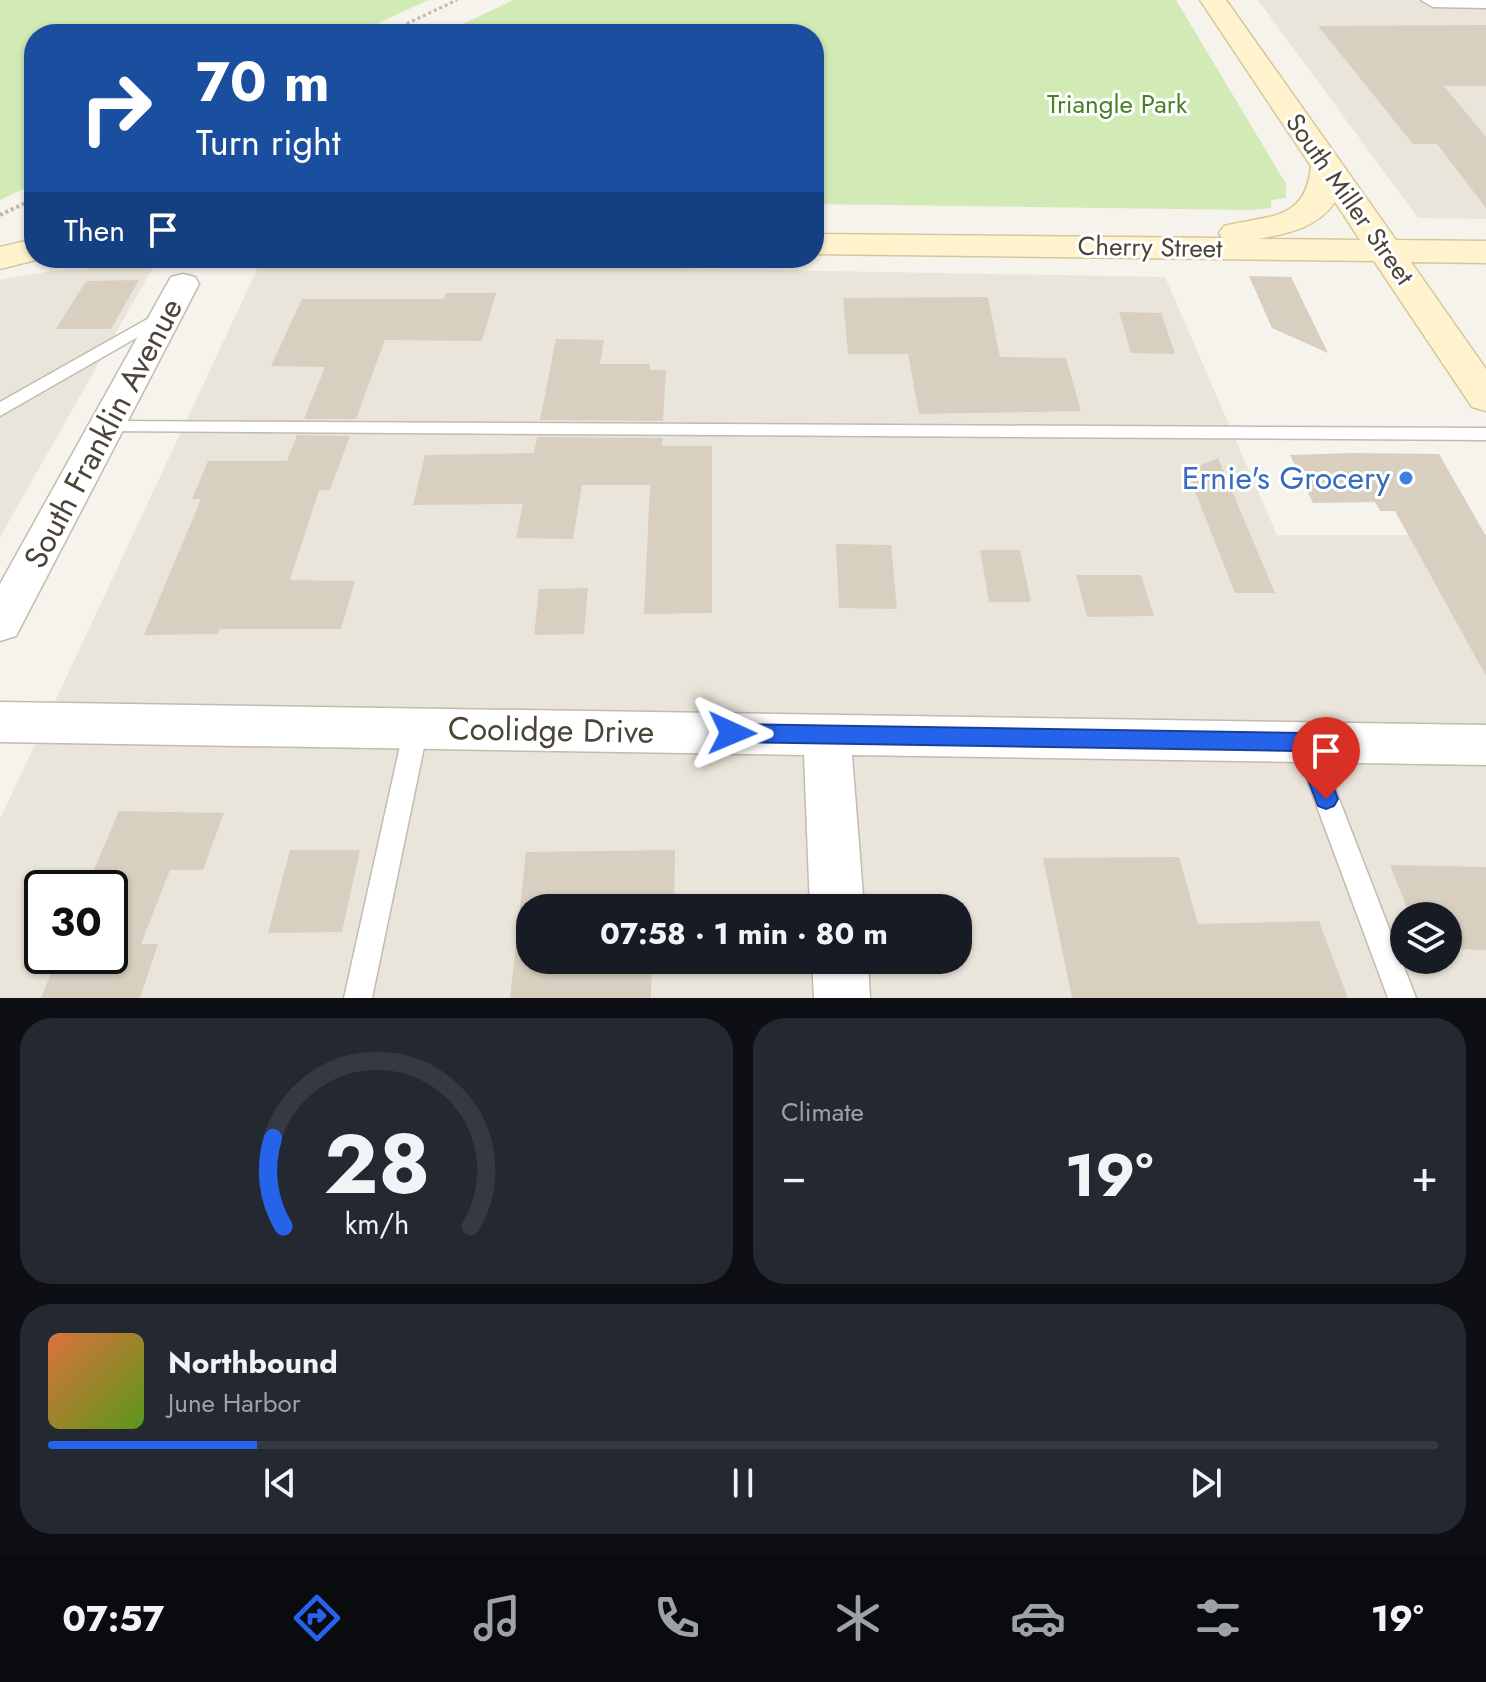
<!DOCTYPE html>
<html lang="en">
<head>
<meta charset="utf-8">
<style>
  :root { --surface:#171b24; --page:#242831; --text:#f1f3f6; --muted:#9ea1a6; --line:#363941; --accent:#2563eb }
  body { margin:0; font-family:Jost,sans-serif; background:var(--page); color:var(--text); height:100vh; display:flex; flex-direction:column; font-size:30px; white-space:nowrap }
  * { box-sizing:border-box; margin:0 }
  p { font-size:26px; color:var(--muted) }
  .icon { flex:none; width:44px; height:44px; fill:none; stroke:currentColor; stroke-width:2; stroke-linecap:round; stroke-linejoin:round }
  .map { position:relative; height:998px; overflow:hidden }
  .panel { display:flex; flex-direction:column; gap:20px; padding:20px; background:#0d0f14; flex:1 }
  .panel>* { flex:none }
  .guide { position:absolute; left:24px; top:24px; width:800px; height:244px; border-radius:32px; box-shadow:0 2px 6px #0004; background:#1a4fa0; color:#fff; overflow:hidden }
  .buttons { position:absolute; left:1390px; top:902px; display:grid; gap:16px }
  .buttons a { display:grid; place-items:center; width:72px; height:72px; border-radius:50%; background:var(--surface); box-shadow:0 2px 6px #0004; font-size:40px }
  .speed { position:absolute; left:24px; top:870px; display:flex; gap:16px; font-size:40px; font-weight:700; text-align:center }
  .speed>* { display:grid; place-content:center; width:104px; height:104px; border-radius:50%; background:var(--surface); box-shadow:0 2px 6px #0004; line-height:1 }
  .speed .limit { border:4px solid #111; border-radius:12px; background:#fff; color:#111 }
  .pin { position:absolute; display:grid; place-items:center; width:68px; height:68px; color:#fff; margin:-82px -34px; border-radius:50% 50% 50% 0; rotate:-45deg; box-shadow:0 0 8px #0007 }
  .pin .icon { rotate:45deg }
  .me { position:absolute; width:88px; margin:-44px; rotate:91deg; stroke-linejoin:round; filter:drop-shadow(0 0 6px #0008) }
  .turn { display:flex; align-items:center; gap:28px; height:168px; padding:0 40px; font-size:36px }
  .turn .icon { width:104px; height:104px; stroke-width:2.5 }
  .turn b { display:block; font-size:56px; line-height:68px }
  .then { display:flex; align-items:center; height:76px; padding:0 40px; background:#0003; gap:16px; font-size:30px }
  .big { font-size:60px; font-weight:700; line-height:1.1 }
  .panel .widget { flex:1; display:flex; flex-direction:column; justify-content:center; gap:12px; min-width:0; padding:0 28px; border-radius:32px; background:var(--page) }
  .panel .dial { align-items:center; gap:0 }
  .dial svg { height:208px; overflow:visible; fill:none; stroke:var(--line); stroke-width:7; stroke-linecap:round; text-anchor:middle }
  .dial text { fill:var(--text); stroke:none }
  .song { display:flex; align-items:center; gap:24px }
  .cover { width:96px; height:96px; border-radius:12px; background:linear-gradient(135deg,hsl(20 70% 55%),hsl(90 70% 35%)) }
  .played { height:8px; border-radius:4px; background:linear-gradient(90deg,var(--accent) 15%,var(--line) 15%) }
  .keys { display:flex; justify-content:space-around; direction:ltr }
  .heat { display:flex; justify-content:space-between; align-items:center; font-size:44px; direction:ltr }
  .panel .tiles { flex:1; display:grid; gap:20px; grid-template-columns:1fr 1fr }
  .widget:last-child { grid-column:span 2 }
  .trip { position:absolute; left:516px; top:894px; width:456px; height:80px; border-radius:32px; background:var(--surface); box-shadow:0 2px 6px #0004; font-weight:700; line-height:80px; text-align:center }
  .tabs { display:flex; height:128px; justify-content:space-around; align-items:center; background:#090b0e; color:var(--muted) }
  .tabs .icon { width:56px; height:56px }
  .tabs .selected { color:var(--accent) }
  .tabs b { font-size:36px; color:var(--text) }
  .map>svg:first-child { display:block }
</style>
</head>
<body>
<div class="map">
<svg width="1486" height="998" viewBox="0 0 1486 998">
  <rect width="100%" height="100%" fill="#f6f3ec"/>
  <!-- residential -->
  <path fill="#eae5da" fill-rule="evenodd" d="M1258,0H1486V219L1418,218Z
    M261,261L1165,277L1277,535H1486V998H0V819ZM42,888H110V956H42ZM530,908H958V960H530ZM1404,916H1448V960H1404Z
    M155,264L0,537V280L51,271Z"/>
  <!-- green -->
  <path fill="#d2eab5" d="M0,0H428L355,34H34V184L0,200Z
    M513,0H1176L1286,184V198L1271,200V208L1249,210L814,204V34H442Z"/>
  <!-- building -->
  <path fill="#d8cfc1" d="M1486,25V86H1444L1486,137V208L1437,144H1413L1318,26Z
    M1249,276L1291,277L1328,353L1272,328Z
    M139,280L111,329H56L86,281Z
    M446,293H496L482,341L385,340L356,419H304L325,367L271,366L302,299H444Z
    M988,297L1000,357L1066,358L1081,411L919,414L908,354H848L843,298Z
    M1119,312L1161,313L1175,354L1131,353Z
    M556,339L604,340L600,364H650V370H666L663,421L540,420Z
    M297,435L350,436L330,490H319L290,580L355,581L341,629H220L218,634L144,635L201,499H192L208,461H287Z
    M537,437L663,438L662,446H712V613L644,614L650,485H582L573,539L516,538L523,504L413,505L425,455L534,453Z
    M1352,453L1439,454L1486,536V676L1395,511H1380L1375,502L1313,503L1290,455Z
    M1218,458L1275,593H1235L1187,471Z
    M836,544L891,545L897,609L839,608Z
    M980,550H1020L1031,602H989Z
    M1076,575H1141L1154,616L1087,617Z
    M588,588L584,634L534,635L539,589Z
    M119,811L224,813L203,870H170L141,944H158L140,998H41L58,956H110V888H86Z
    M290,850H360L342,932L268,933Z
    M675,850L674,908H530V960H652L651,998H510L526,852Z
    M1179,857L1198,924L1319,921L1348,998H1072L1043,858Z
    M1390,865L1486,867V950L1448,949V916H1410Z"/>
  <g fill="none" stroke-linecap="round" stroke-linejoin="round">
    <defs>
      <path id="lane" d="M165,309L171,310V318L0,416V402Z
        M106,421L1486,428V440L99,431L97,427L99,423Z
        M416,718L424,721L428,728L372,998H344L404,728L408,721Z
        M1305,732L1313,735L1317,742L1416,998H1388L1293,742L1297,735Z"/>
      <path id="street" d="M1421,0H1486V8L1433,7Z
        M183,274L195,277L199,284L16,636L0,641V584L167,284L171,277Z
        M0,702L1486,725V765L852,755L864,908H810L804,755L0,742Z
        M812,960H868L870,998H814Z"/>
      <path id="secondary" d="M1200,0H1226L1396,240L1486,241V263L1411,262L1486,369V411L1472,407L1374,261L814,254V234L1222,238L1219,233L1224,226C1268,215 1306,222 1311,166ZM1335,202L1360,240L1259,239C1289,233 1317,228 1335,202Z
        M34,239V258H44L0,269V247Z"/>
    </defs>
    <!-- lane casing -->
    <use href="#lane" stroke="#c2bbae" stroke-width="3"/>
    <!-- street casing -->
    <use href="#street" stroke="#c2bbae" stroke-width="3"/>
    <!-- secondary casing -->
    <use href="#secondary" stroke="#d6c79b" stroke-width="3"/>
    <!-- path-far1 -->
    <path stroke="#c4b79f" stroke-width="3" stroke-dasharray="3 3" stroke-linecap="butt" d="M385,34L457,0"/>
    <!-- path -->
    <path stroke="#c4b79f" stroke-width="4" stroke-dasharray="3 3" stroke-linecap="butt" d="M0,215L34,199"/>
    <!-- lane -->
    <use href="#lane" fill="#fff" fill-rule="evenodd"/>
    <!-- street -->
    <use href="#street" fill="#fff" fill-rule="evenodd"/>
    <!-- secondary -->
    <use href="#secondary" fill="#fff3cd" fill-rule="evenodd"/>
  </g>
  <!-- route -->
  <path fill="#2563eb" stroke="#184099" stroke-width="2" d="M732,724L1305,733L1313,735L1338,799L1334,806L1326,809L1318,806L1297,751L732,742L724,740L721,733L724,727Z"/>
  <!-- markers -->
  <circle fill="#3f7fe0" stroke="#fff" stroke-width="3" cx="1406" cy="478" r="8"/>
  <g text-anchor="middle" stroke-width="6" stroke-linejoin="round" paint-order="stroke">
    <!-- far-park labels -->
    <g font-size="26" fill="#4a7f2a" stroke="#fff">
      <text x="1117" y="113">Triangle Park</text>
    </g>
    <!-- far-street labels -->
    <g font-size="26" fill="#4b4439" stroke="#fff">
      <text transform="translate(1350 199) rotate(55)" y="9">South Miller Street</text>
      <text transform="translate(1150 247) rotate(1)" y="9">Cherry Street</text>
    </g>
    <!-- street labels -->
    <g font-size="32" fill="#4b4439" stroke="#fff">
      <text transform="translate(103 433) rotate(-62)" y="11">South Franklin Avenue</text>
      <text transform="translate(551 730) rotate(1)" y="11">Coolidge Drive</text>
    </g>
    <!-- shop labels -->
    <g font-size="32" fill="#366cbe" stroke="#fff" text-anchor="end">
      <text x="1390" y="489">Ernie's Grocery</text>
    </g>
  </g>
</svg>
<div class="buttons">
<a><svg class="icon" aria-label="layers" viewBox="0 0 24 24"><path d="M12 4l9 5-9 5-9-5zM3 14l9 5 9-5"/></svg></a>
</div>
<div class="speed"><div class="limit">30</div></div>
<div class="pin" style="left:1326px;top:799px;background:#d93025"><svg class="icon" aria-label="arrive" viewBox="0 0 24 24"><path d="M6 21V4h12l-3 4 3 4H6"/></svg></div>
<svg class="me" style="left:732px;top:733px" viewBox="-20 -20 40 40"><path d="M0-17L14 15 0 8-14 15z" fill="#2563eb" stroke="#fff" stroke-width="4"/></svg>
<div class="trip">07:58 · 1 min · 80 m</div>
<div class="guide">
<div class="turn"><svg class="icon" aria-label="right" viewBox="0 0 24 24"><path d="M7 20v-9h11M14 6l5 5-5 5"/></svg><div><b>70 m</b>Turn right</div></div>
<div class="then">Then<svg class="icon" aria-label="arrive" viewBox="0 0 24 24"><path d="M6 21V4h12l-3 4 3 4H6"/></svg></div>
</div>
</div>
<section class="panel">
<div class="tiles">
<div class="widget dial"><svg viewBox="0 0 100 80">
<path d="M14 69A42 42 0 1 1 86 69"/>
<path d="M14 69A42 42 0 0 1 10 35" stroke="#2563eb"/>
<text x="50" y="56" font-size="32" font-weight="700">28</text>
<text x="50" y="72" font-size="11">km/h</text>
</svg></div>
<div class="widget"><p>Climate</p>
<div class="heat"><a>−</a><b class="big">19°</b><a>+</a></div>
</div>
<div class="widget">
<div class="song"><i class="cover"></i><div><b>Northbound</b><p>June Harbor</p></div></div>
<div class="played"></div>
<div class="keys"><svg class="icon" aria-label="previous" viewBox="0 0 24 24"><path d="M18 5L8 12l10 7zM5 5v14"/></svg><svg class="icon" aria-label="pause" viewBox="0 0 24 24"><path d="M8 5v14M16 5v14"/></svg><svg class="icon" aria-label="next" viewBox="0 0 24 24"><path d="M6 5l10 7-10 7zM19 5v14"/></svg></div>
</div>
</div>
</section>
<nav class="tabs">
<b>07:57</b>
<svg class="icon selected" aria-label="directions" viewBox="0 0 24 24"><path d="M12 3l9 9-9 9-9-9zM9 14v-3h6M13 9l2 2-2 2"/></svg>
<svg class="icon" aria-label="music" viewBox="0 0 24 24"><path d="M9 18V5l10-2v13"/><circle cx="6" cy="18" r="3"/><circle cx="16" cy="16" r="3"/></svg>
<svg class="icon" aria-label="phone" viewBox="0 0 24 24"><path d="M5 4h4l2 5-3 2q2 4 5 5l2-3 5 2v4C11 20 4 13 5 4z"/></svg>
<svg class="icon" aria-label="climate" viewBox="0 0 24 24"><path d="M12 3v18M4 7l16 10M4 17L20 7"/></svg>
<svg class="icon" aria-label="car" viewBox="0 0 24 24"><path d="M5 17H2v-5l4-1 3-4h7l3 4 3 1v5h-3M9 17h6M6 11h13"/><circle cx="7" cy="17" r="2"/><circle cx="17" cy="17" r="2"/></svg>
<svg class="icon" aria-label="filters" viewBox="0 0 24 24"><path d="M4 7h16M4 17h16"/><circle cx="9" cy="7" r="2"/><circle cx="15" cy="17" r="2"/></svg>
<b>19°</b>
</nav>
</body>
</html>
